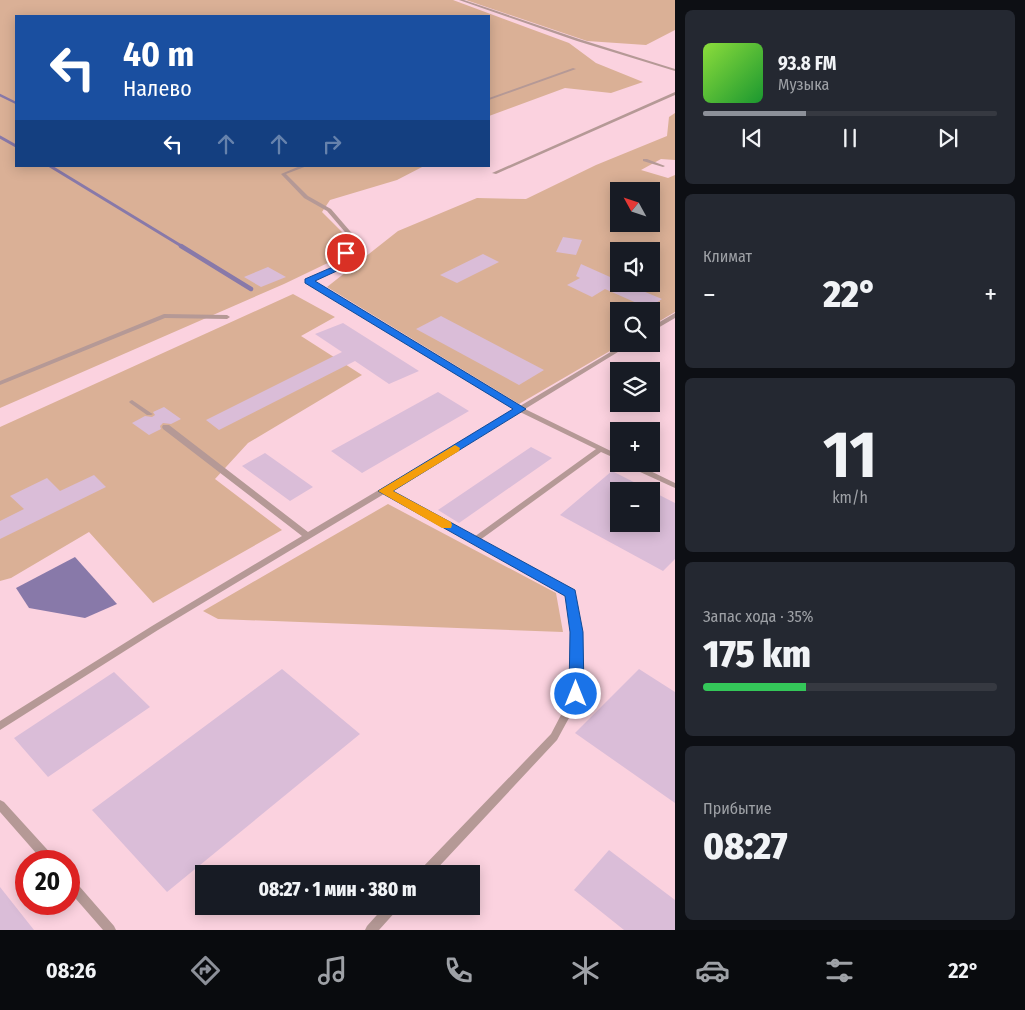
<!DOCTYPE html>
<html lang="ru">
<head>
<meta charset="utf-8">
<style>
  :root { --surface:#171b24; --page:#242831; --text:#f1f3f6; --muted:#9ea1a6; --line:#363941; --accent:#8c9099 }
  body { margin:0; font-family:"Fira Sans Condensed",sans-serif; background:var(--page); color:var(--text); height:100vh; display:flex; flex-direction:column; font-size:19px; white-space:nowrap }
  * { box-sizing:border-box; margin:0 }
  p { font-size:16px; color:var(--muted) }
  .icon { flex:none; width:28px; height:28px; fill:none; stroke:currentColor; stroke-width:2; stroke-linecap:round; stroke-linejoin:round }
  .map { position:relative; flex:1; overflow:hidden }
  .sheet { display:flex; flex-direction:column; gap:10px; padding:10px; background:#0d0f14; width:350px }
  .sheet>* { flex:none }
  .banner { position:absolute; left:15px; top:15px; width:475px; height:152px; border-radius:0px; box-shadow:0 2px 12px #0003; background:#1a4fa0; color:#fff; overflow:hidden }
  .needle { width:32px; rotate:310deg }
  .buttons { position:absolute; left:610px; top:182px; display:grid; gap:10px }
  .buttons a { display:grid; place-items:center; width:50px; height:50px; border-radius:0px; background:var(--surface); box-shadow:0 2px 12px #0003; font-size:25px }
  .speed { position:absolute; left:15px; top:850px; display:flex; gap:10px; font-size:25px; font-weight:700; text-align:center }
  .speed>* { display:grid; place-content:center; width:65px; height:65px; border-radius:50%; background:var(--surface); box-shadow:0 2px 12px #0003; line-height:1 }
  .speed .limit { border:8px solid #d22; background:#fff; color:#111 }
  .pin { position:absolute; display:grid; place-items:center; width:42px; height:42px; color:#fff; margin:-21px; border:2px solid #fff; border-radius:50%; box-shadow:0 1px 5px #0007 }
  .me { position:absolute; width:55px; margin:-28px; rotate:0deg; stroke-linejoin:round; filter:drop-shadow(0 0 4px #0008) }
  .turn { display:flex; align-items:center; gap:18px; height:105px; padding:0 25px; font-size:22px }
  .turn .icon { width:65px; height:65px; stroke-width:2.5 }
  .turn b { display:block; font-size:35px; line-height:42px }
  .lanes { display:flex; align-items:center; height:48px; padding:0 25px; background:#0003; justify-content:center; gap:25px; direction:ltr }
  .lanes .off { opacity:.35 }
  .big { font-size:38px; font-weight:800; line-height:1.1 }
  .sheet .widget { flex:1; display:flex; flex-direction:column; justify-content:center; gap:8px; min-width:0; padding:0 18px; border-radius:8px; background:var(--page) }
  .sheet .dial { align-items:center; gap:0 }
  .dial b { font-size:65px; line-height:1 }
  .song { display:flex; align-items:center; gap:15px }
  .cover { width:60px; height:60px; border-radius:8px; background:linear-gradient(135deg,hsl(90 70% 55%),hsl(130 70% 35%)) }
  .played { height:5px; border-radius:2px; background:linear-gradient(90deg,var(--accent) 35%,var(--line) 35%) }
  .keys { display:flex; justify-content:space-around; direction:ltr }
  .heat { display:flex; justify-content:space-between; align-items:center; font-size:28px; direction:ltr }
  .charge { height:8px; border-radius:4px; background:linear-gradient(90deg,#34c759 35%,var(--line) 0) }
  .trip { position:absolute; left:195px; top:865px; width:285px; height:50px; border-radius:0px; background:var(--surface); box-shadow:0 2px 12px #0003; font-weight:800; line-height:50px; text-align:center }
  .menu { display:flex; height:80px; justify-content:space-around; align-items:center; background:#090b0e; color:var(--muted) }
  .menu .icon { width:35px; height:35px }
  .menu .current { color:var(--accent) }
  .menu b { font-size:22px; color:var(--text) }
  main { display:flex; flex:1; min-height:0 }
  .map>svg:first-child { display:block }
</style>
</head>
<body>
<main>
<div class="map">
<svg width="675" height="930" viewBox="0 0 675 930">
  <rect width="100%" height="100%" fill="#fbd2df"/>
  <!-- green -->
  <path fill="#dab096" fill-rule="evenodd" d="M0,0H453L569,43L596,63L643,82L611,93L565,88L489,116V16H16V166H424L397,180L330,200L322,212L346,236L334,260L284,284L0,408Z
    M466,0H675V30L646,45L587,41Z
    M675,113V160L661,159L641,170L668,178L675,175V312L651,326V311H619V344H622L519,404L327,287L398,231L477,198L526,199L596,165L667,136L669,117ZM619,191H651V224H619ZM619,251H651V284H619Z
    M293,294L335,317L301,336L362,375L248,443L215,479L282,530L153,603L89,532L11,578L0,581V427Z
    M388,504L556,593L563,632L218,619L203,611Z"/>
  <!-- water -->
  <path fill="#8879a9" d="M75,557L117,604L85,618L29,608L16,588Z"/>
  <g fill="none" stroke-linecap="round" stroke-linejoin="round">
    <!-- stream-far2 -->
    <path stroke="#8879a9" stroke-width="2.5" d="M0,95L16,103"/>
    <!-- stream-far1 -->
    <path stroke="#8879a9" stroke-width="3" d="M0,137L16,146
      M50,166L183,247"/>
    <!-- stream -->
    <path stroke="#8879a9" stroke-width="4.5" d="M181,246L251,289"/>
  </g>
  <!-- building -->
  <path fill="#dabdd8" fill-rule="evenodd" d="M563,237L582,240L576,255L556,252Z
    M483,254L499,262L457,283L440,275Z
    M581,264L619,281V284H626L662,299L648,308L605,289L592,297L567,285L580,278L576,276Z
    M268,267L286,277L261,287L244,277Z
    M441,316L544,370L519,385L416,329Z
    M343,323L419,371L389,384L355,361L219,430L206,420L342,352L315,334Z
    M438,392L469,411L362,473L331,451Z
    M164,407L181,419L171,424L163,423L160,426L161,429L149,435L132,423L145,416L152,417L155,415L153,412Z
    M531,447L552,458L459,523L438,510Z
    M265,453L313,487L290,501L242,466Z
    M612,471L675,503V559L663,571L560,515ZM619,491H651V524H619Z
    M94,475L106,487L0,539V521L24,509L10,496L47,478L60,491Z
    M282,669L360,734L167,892L92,810Z
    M639,669L675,692V803L575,733Z
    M114,672L150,707L48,777L14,738Z
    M609,850L675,900V930H624L574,890Z
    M0,887L34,930H0Z"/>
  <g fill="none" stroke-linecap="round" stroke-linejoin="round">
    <!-- lane -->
    <path fill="#b59996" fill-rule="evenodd" d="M459,0H464L579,39L675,69V71L577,41Z
      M573,68L576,69L489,100V98Z
      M675,92V95L496,174L492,173Z
      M643,159H647L665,166L663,167L643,161Z
      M300,166H307L286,174L308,196L331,209L356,238L340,268L312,281L520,406L624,344H631L525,409L619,455V460L601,452L480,540L574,592L581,632L582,694L557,740L432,874H419L420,870L551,734L572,694L573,632L567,596L384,494L158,630L0,730V721L152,626L302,536L163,429L162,427L163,425H169L308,532L515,409L306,282V280L336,266L350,238L327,211L304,198L281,174ZM520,412L596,449L474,537L389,491Z
      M675,313V318L651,332V327Z
      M164,314L227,315L230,317L227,319L165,318L0,385V381Z
      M132,400L151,413L153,414L151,415H147L130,403L129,402L130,401Z
      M626,464H636L675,483V488L627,466Z
      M0,800L4,802L54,857L55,861H43L0,812Z
      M69,878L73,879L114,926L116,930H103L69,891Z
      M385,906H399L397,910L379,930H365L367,926Z"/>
  </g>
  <!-- route -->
  <path fill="#1a73e8" stroke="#114b97" d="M346,250L350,253L341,269L315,281L526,409L393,491L575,590L583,632L584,694L582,698L576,699L571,698L569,694L570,632L565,596L378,491L513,409L305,283V279L335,266L343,251Z"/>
  <!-- slow -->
  <path fill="#f59e0b" d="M455,445L460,448L459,451L393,491L451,522L452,525L451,528H442L378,491Z"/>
</svg>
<div class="buttons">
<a><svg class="needle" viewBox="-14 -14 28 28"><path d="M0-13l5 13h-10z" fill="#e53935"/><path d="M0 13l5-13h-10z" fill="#9ea1a6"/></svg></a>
<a><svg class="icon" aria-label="sound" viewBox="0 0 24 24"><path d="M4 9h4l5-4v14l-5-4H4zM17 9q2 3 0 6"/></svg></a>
<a><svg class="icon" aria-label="search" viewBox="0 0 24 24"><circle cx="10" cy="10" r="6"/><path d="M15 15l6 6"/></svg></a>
<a><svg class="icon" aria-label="layers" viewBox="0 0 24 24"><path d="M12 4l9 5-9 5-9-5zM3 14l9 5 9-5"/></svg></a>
<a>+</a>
<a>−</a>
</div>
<div class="speed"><div class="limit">20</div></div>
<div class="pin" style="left:346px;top:253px;background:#d93025"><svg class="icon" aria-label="arrive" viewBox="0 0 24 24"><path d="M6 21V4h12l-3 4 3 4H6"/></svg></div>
<svg class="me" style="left:576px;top:694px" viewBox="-20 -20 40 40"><circle r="17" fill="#1a73e8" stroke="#fff" stroke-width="3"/><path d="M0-11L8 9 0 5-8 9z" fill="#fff"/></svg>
<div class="trip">08:27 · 1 мин · 380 m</div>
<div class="banner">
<div class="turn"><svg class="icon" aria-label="left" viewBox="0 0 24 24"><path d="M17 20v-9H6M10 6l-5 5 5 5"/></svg><div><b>40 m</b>Налево</div></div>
<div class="lanes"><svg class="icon" aria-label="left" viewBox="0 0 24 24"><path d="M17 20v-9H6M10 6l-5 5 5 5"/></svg><svg class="icon off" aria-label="ahead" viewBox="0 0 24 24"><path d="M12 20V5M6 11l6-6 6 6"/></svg><svg class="icon off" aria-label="ahead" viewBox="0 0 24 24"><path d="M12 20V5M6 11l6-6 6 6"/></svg><svg class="icon off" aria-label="right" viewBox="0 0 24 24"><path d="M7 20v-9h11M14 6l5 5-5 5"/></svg></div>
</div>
</div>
<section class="sheet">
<div class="widget">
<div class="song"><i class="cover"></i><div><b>93.8 FM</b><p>Музыка</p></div></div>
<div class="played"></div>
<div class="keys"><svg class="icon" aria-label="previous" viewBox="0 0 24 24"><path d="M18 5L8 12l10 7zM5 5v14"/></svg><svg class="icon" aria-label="pause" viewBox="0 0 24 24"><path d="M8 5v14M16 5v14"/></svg><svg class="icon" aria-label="next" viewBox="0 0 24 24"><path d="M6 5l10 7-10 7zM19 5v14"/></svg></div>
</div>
<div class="widget"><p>Климат</p>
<div class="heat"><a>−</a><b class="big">22°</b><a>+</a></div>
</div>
<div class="widget dial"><b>11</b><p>km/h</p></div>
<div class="widget"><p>Запас хода · 35%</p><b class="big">175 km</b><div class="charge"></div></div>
<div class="widget"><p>Прибытие</p><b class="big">08:27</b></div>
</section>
</main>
<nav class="menu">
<b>08:26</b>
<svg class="icon current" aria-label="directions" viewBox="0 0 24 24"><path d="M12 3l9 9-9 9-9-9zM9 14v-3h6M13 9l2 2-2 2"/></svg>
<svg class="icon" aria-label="music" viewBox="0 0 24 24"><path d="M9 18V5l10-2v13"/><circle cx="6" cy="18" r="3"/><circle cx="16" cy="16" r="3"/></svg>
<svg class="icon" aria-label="phone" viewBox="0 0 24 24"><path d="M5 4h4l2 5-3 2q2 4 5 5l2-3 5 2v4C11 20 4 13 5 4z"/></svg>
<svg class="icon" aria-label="climate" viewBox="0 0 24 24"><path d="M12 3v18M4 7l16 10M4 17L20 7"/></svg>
<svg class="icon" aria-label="car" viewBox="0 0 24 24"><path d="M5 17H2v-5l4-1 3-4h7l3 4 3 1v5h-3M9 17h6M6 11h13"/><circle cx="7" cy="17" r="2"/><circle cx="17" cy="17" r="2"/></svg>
<svg class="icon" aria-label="filters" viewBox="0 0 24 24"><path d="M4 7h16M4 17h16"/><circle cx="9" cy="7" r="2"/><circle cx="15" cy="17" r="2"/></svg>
<b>22°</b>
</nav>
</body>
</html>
